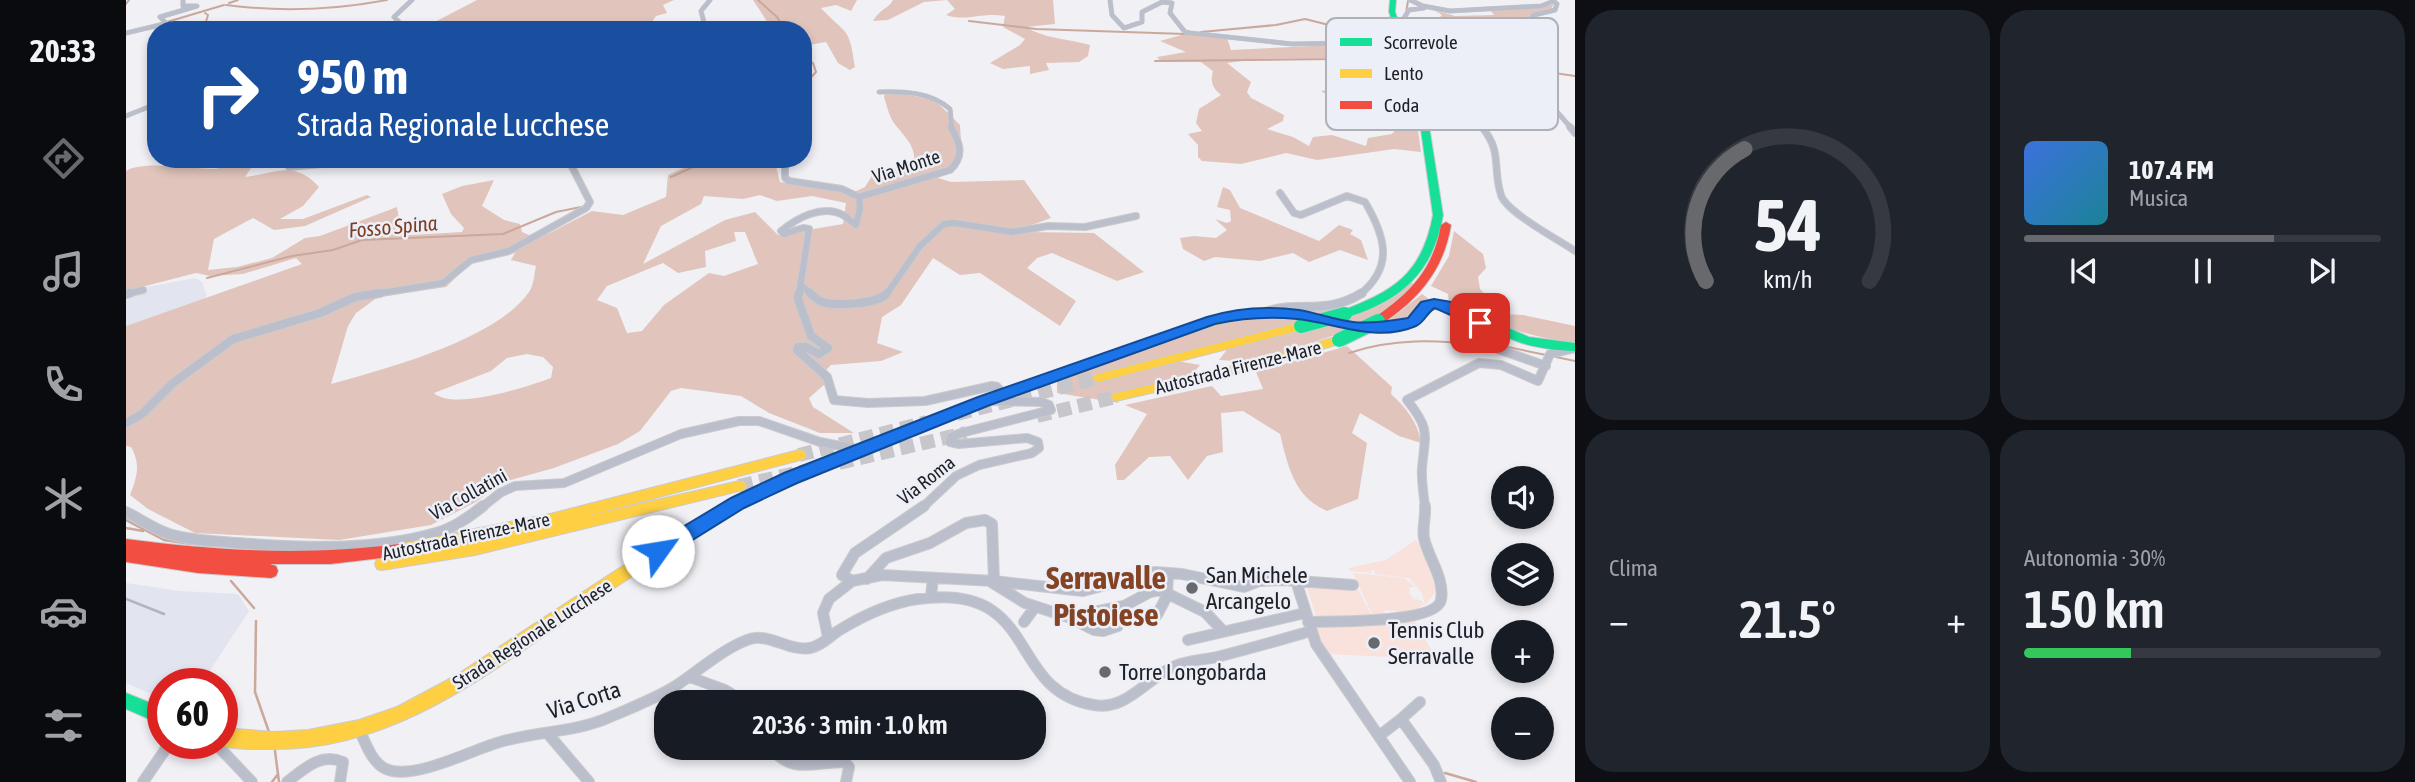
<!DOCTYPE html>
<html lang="it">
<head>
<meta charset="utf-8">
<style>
  :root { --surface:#171b24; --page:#20242c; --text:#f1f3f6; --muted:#9ea1a6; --line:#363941; --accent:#68696c }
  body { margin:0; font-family:"Asap Condensed",sans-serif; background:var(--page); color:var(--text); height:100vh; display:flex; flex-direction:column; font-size:26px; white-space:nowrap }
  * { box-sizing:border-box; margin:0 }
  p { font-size:23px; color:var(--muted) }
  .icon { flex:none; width:38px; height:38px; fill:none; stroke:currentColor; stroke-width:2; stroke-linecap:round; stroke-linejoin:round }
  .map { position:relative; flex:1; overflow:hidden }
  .side { display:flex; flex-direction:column; gap:10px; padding:10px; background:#0d0f14; width:840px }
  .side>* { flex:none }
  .guide { position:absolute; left:21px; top:21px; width:665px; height:147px; border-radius:28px; box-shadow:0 4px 10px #0003; background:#1a4fa0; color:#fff; overflow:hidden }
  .tools { position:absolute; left:1365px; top:466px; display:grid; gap:14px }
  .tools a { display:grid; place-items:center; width:63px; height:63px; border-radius:50%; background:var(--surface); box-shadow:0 4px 10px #0003; font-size:35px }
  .speed { position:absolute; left:21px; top:668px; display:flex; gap:14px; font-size:35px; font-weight:700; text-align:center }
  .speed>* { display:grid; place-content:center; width:91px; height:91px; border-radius:50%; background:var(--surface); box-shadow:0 4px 10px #0003; line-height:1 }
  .speed .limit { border:10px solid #d22; background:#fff; color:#111 }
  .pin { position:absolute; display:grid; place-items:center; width:60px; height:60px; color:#fff; margin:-30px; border-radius:14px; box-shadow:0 4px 10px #0006 }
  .me { position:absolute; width:77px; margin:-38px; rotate:58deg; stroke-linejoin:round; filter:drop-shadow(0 0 5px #0008) }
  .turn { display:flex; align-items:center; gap:24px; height:147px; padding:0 35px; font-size:32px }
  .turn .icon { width:91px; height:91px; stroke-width:2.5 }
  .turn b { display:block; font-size:49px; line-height:60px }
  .big { font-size:52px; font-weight:600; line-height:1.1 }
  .side .widget { flex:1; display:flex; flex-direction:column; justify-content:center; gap:10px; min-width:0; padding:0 24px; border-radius:28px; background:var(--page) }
  .side .dial { align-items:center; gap:0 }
  .dial svg { height:182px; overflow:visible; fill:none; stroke:var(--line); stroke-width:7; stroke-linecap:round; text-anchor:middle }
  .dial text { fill:var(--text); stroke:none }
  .song { display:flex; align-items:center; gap:21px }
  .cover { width:84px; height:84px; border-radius:10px; background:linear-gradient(135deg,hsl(220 70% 55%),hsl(190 70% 35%)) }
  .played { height:7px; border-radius:4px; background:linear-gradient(90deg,var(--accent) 70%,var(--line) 70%) }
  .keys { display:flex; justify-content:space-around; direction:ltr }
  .heat { display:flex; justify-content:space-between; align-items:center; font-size:38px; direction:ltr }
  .charge { height:10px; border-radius:5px; background:linear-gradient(90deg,#34c759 30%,var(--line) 0) }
  .side .tiles { flex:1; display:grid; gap:10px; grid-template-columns:repeat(2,1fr) }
  .trip { position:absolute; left:528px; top:690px; width:392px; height:70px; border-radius:28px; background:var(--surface); box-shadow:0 4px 10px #0003; font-weight:600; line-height:70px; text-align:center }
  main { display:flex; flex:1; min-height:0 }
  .dock { display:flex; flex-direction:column; width:126px; justify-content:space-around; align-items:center; background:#090b0e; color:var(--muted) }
  .dock .icon { width:49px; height:49px }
  .dock .current { color:var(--accent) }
  .dock b { font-size:32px; color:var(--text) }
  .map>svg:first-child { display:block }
</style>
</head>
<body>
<main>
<nav class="dock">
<b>20:33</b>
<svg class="icon current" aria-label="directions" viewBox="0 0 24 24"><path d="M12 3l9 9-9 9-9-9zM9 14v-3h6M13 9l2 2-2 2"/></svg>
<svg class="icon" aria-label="music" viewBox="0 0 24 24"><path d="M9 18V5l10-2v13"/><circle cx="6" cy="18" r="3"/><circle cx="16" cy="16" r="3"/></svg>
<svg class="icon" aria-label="phone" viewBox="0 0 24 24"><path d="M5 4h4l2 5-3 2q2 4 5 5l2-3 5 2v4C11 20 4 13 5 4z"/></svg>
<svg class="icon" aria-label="climate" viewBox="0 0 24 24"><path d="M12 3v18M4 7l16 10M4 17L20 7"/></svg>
<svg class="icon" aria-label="car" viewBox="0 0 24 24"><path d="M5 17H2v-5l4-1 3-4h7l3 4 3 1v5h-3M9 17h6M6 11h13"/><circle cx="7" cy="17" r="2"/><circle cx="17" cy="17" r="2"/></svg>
<svg class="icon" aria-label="filters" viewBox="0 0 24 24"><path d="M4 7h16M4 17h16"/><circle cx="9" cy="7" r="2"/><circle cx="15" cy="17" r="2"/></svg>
</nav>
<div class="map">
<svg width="1449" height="782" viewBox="0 0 1449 782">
  <rect width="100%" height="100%" fill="#f0f0f5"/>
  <!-- built -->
  <path fill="#e2e4ef" d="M69,278L76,282L81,296L78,299L0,326V291Z
    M0,583L54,591L112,594L123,611L75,684H37V699L0,683Z"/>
  <!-- green -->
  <path fill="#f8e2db" d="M1290,540L1297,547L1310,591L1299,605L1296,593L1283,578L1249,574L1248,570H1245L1246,573L1224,571L1223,568L1260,560Z
    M1227,573L1278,578L1289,587H1284L1283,593L1288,599L1295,600L1298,604C1285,616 1272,611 1258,610L1259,614L1247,616Z
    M1174,584L1227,588L1232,590L1247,618L1191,619L1181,588L1175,587Z
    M1288,620L1307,653L1266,657L1201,654L1188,626Z"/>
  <!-- forest -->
  <path fill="#e1c5bc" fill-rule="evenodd" d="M351,0H548L537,5L541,13L530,16L520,30H304L303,25Z
    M627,0H731L725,11L710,5L695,8C721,36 723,25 729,67L724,70L712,63L700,42L677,46V30H643L642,23Z
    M767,0H927L929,24L900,27C919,39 943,39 964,45L962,56L953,62L920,63L923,70L904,74V66L877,69L864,63L894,45L899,39L877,27L879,16C855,12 840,22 820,15L829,9L821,0L798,2L762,20L747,21C755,8 762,9 767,0Z
    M1428,4L1425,9L1407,13L1398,19V27L1338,20L1328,24L1316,21L1313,18L1316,15L1308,10L1329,16L1368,15L1364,10C1383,7 1412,10 1428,4Z
    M1059,34L1101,38L1105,50L1207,45L1201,51L1208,55V58L1131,59L1101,63L1125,82L1121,92L1125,98L1158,115L1157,121L1141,129L1167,137L1183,146L1187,137L1206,135L1240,146L1242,138L1266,134L1270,129L1263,113L1269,111L1271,105L1285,106L1289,109L1295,152L1268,149L1191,160L1160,153L1115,164L1076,161L1072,157V145L1062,134L1076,131L1070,123L1073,109L1095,95C1087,88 1084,83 1087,71L1075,62H1035L1031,57L1060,52L1034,41Z
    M1223,86L1258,89L1267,93C1244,104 1216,107 1195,91Z
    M775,93L810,101L834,125L836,157L828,170L812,178L825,182L898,180L925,218L900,227V232L968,233L1018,272L991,281L926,253L911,258L901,268L950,301L934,326L854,273L834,275L807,258L775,305L756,317L751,343L777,352L755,361L705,365L698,372L699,384L683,398L687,407L728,433H694L643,413L615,396L555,388L545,391L514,431L492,444L428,468L377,482L350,502L305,525L213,540L69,533L22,509L4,495C11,477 15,464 5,447L0,446V326L176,264L170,258L117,274L84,276L70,273L0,291V171C17,160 66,169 88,169C95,169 103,163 109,160L125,168L119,177C152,173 168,160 193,187L177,206L154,219H177L241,195L245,197L179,226L148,230L127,218L88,239L82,270L111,267L146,258L179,238L194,236L271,207L275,232L285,235L336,232L338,228L325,214L316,194L336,186L368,180L356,206L378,220L394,224L396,232L403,235L422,234L466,211L497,215L540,197L542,175L577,159H655L650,166L654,182L726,193L739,187L749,171L788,167C791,146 780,139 768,123C763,116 761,106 758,97L759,94ZM634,195L651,201L686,196L720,203L717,224L652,235L629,212L599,220L517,264L535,226L575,204L578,196L617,199ZM608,232H619L632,264L598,276L583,273L538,305L516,331L501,333L491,308L471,300L481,286L537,263L552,273L580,267L579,251L610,241ZM389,253L385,260L410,266C408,274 408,285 403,292C370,340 259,369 205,384L222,326L230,313L252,297L320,287L347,261ZM401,354L417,357L427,367L425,378C401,387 327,411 308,393L365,371L381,358Z
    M1097,187L1104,190L1114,208L1193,241L1213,225L1227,230L1224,234L1235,240L1242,260L1214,250L1183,262L1167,253L1134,261L1089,257L1078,261L1057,249L1054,238L1068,236L1090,238L1101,230L1089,219L1101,223L1105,221L1104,210L1091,207Z
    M1328,231L1357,254L1360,268L1352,277L1354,289L1378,314L1397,315L1449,326V343C1400,337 1368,323 1323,304L1322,294L1305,286L1323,256Z
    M1285,283L1292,285L1244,323L1261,322L1296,294L1303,299L1299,300C1295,306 1292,314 1286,318C1257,337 1194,317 1162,310H1203L1220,317L1261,300Z
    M1145,316L1228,329L1125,362L1093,360L1103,347L1178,327L1173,322L968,375L1051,361L1074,365L1065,376L988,396L993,403L931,393V377L997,354L1008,353L1010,350L1106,318Z
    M1221,346L1266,387L1265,394C1280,408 1292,422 1295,443L1273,436L1234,413L1226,433L1241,443L1232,499L1201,511C1168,497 1162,466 1154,434L1117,411L1095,413L1097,452L1081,456L1062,480L1044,456L1023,457L998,480H991L989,465L1021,414L999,405L1086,386L1095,396L1137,389L1130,372Z"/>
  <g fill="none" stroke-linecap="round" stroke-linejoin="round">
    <!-- stream-far1 -->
    <path stroke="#caa89b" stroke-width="2" d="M632,0L651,17L659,30
      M103,3L112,0
      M0,4L3,0
      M100,5C154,12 208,10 261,0
      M79,13L82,15L79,25L91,30
      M1280,13L1282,1
      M1212,19L1260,18
      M843,21L910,29L1059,34
      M41,22L98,5
      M1075,32L1150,25L1179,19L1247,36
      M1295,54L1387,67
      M677,57L687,63L690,72L677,86
      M1029,61L1207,59L1246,54L1265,56L1271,53L1266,44
      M1395,68L1449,76
      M545,177L585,159
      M81,278L166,256L207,250L236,240L377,234L430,212L455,207
      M1372,345L1420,355
      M1223,353C1267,338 1311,340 1356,345
      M1430,357L1449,361"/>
    <!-- stream -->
    <path stroke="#caa89b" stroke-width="2.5" d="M0,520L38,540L65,544
      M0,528L17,531
      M74,545L85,549
      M105,581L128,608
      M130,621L129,692L143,732
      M149,751L153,782
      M1319,773L1350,782
      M146,782L152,774"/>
    <!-- highway-tunnel -->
    <path stroke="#c6c6cb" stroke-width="14" stroke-dasharray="14 7" stroke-linecap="butt" d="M831,414L972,378
      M911,416L990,397
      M673,455L801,422
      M713,463L840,433
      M613,486L683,470"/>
    <defs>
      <path id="street-far3" d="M984,0L986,15L998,28L1016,22V12L1036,2L1046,3L1044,13L1059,32L1064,33L1166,44L1222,43L1208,31L1213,30L1271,44
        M1284,0L1297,6L1324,11L1415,6L1428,1
        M1426,0L1431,4L1429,10L1408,15L1400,22L1414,42L1415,51L1396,60L1391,69L1396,80L1426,106L1446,129
        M1278,18L1283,10L1298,8
        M1264,19L1252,22L1269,34L1273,41L1271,44L1280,58
        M253,30L273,22L268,17L286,0
        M580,30L575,11L584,0
        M0,33L38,24L40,23L34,17L71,6H57V0
        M1298,62L1305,67L1315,83L1339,95L1346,116L1357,129
        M753,92C777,91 805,92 824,109L826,129
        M0,116L30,104"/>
      <path id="street-far2" d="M1356,127C1377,153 1366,167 1375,195C1380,212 1433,240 1449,251
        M1444,127L1449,133
        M659,159V178L663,181L716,189L733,197
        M163,167L208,163L219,159
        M1154,193L1168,213L1175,215L1221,196L1239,202C1259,236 1269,267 1233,295
        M733,197L824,170C839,156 834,143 825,127
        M674,284L686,295
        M0,294L17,290
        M243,295L317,283L345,260L383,251L460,208L464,202L442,159
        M673,295L683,229L677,228L658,234L655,231C671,218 696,204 717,215C721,217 725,222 730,225L734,208L733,197
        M760,295L794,246L818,224L828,223L886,232L922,226L959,227L1010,216"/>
      <path id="street-far1" d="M673,293L672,299L685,336L702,348L693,354L680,347H672L671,350L701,377L708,400L742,403L799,401L866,386L871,387L877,394
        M684,293C687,296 690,299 694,301C705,307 754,304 761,293
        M0,294L4,293
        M1139,312C1174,300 1199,316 1236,293
        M1358,344L1420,366
        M0,423L16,414L47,383L107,339L194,313L229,297L254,293
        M355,508L374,493L389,486L438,483L555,434L613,421H633L694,442L735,450
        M796,508L830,476L853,465L906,453L913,448L912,442L901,438L833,444L824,442L825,437L835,433L925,410L923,405L915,402L861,401
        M1299,508C1298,495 1295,481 1296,468C1299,434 1305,430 1281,400L1353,363L1375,365L1412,381L1424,354L1449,348"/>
      <path id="street" d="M0,512C14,519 28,529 43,534C66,541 89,541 112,543C178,548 247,551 310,533C328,528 343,517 357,506
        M741,579L760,558L804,543L840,523L859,520L866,524L868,581
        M726,581L716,575L729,553L798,506
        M1170,581L1190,644L1284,782
        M865,582L899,603L942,617L968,630L977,631L992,626
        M805,597L807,578
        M1031,615L1041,596L1042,573
        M942,617L998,606L1024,592L1034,590L1079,612L1097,631
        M898,622L909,607
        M1182,622C1204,621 1310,624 1315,600C1319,578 1302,558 1298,538C1296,529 1300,516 1299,506
        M702,637L697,613L703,599L726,581L756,575L868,581L957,591L1029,572L1056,574L1118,587L1133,581L1158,580L1227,585
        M1062,640L1179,613
        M564,677L599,690L618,702
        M1275,719L1294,702
        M233,729C239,742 246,763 260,769C288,781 345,750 374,742C410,731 448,733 484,717C505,708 528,699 548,687C571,672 595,650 621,640C641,631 663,652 684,648C695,646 703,637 712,631C736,616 764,603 792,599C916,582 879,691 968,705C1001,711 1022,677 1049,666C1062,660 1077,660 1091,657C1122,649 1154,640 1185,631
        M423,735L463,782
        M1253,736L1275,719L1308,765L1315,782
        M90,744L126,782
        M644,747C666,775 688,762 719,762L723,767L720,782
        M17,782L43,744
        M161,782C178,769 195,752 217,762L214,782"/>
      <path id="fast" d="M1264,0H1270L1269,12L1296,81L1317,215C1307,273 1275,301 1219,318L1213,314L1215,311C1268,291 1296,274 1307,215L1288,81L1263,12Z
        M1312,302L1340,309L1403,337L1449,343V351C1429,350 1409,348 1390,341C1361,330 1335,309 1303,309C1294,321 1282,330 1267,329L1265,326L1267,323L1285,316L1296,303Z
        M0,693L37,708V725L0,709Z"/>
      <path id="slow" d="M1138,309C1174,310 1208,321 1244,323C1255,324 1269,320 1277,326C1260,341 1195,322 1172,318C1112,310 1062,336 1006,353L1000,349L1002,346C1047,330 1090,313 1138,309Z
        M1175,322L1179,323L1181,326L1179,329L972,382L966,378L972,374Z
        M1213,336L1217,337L1219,340L1217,343L1120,371L990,401L984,397L990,393L1120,363Z
        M673,450L678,451L680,455L678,459L457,517L613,481L618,482L620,486L618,490L613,491L349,555L256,570L251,569L249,564L251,559L270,555L266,550L268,546L273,544L424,514Z
        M561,528L566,530L568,534L566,538C519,567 473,598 428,629C342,689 254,751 144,749C128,749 107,750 91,744H96V728L148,732L182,730L233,720L271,707L329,676L492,569Z"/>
      <path id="jam" d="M1320,222L1325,225C1319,262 1301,289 1272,312C1264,318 1257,325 1248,324L1246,321L1248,318C1285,292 1307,270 1315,225Z
        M1006,345L1012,349L1010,352L862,404L631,500L566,538L561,540L556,538L554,534L556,530L621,492L854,398Z
        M0,539C92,551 181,556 273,544L278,546L280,550L278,554L273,556L204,564H144L150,566L152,571L150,576L145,578L72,573L0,562Z"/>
    </defs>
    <!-- street-far3 casing -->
    <use href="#street-far3" stroke="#cbcbce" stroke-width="5"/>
    <!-- street-far2 casing -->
    <use href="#street-far2" stroke="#cbcbce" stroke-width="8"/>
    <!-- street-far1 casing -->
    <use href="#street-far1" stroke="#cbcbce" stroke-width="10"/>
    <!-- street casing -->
    <use href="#street" stroke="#cbcbce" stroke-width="12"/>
    <!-- fast casing -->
    <use href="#fast" stroke="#cbcbce" stroke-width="2"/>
    <!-- slow casing -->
    <use href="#slow" stroke="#cbcbce" stroke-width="2"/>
    <!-- jam casing -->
    <use href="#jam" stroke="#cbcbce" stroke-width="2"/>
    <!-- street-far3 -->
    <use href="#street-far3" stroke="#bbbfcb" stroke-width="4.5"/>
    <!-- street-far2 -->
    <use href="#street-far2" stroke="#bbbfcb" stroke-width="6"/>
    <!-- street-far1 -->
    <use href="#street-far1" stroke="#bbbfcb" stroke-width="8"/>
    <!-- street -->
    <use href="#street" stroke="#bbbfcb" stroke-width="10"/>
    <!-- fast -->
    <use href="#fast" fill="#16e098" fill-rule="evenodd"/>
    <!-- slow -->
    <use href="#slow" fill="#ffcf43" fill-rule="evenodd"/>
    <!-- jam -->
    <use href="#jam" fill="#f24e42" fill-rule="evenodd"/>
    <!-- rail -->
    <path stroke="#b1b4ba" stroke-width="2.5" d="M0,599L38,614"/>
    <defs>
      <path id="fast-bridge" d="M1175,326L1219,314
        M1213,340L1252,321"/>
    </defs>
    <!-- fast-bridge casing -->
    <use href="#fast-bridge" stroke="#cbcbce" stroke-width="16" stroke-linecap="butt"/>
    <!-- fast-bridge -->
    <use href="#fast-bridge" stroke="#16e098" stroke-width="14"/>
  </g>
  <!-- route -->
  <path fill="#1a73e8" stroke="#114b97" stroke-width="2" d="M1308,299L1325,302L1361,323L1354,328L1349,326L1309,308C1301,312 1299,322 1290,326C1250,343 1210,323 1171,319C1143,316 1116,318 1089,324L864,405L671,483L618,508L539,557L532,560L525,557L522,551L525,546L605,498L658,473L852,397L1081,317C1110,308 1143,306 1173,310C1191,313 1209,320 1227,322C1245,324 1264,321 1282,318L1295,302Z"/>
  <!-- markers -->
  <g fill="#68696c" stroke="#edeff8" stroke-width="2.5">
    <circle cx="1066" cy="588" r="7"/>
    <circle cx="1248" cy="643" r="7"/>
    <circle cx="979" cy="672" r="7"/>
  </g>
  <g text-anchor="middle" stroke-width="5" stroke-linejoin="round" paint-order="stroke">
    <!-- street labels -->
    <g font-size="19" fill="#1f2023" stroke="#edeff8">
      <text transform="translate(780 166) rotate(-18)" y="7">Via Monte</text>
      <text transform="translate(1112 367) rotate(-14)" y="7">Autostrada Firenze-Mare</text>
      <text transform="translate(800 480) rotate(-38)" y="7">Via Roma</text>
      <text transform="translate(342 494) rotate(-29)" y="7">Via Collatini</text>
      <text transform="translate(340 536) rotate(-12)" y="7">Autostrada Firenze-Mare</text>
      <text transform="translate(406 634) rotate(-33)" y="7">Strada Regionale Lucchese</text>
    </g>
    <!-- water labels -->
    <g font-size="21" font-style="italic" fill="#7c3d20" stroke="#edeff8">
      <text transform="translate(267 227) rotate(-5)" y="7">Fosso Spina</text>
    </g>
    <!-- near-poi labels -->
    <g font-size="23" fill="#1f2023" stroke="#edeff8" text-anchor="start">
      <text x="1080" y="583">San Michele<tspan x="1080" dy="26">Arcangelo</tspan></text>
      <text x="1262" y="638">Tennis Club<tspan x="1262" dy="26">Serravalle</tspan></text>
      <text x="993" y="680">Torre Longobarda</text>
    </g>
    <!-- near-street labels -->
    <g font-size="23" fill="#1f2023" stroke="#edeff8">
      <text transform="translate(458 700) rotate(-18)" y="8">Via Corta</text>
    </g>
    <!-- near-district labels -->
    <g font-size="32" font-weight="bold" fill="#844324" stroke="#edeff8">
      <text x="980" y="589">Serravalle<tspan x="980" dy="37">Pistoiese</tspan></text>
    </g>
  </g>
  <!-- legend -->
  <rect x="1200" y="18" width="232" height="112" rx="10" fill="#edeff8" stroke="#afb1b8" stroke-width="2"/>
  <rect x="1214" y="38" width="32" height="8" fill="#16e098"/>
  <rect x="1214" y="69" width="32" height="9" fill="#ffcf43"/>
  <rect x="1214" y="101" width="32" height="8" fill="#f24e42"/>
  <g font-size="19" fill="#1f2023">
    <text x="1258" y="49">Scorrevole</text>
    <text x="1258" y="80">Lento</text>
    <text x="1258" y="112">Coda</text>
  </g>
</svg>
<div class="tools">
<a><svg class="icon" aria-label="sound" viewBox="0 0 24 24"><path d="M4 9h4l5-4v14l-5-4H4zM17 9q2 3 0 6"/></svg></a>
<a><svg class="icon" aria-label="layers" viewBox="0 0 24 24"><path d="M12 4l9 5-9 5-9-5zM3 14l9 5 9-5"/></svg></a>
<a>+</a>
<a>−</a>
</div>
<div class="speed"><div class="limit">60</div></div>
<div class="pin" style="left:1354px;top:323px;background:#d93025"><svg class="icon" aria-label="arrive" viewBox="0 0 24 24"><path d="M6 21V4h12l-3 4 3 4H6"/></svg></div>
<svg class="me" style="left:532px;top:551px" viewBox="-20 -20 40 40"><circle r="19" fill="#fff"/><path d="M0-13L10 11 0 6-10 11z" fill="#1a73e8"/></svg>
<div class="trip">20:36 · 3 min · 1.0 km</div>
<div class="guide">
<div class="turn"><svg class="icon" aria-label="right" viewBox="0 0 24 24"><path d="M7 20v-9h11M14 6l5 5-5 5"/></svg><div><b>950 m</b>Strada Regionale Lucchese</div></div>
</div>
</div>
<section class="side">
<div class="tiles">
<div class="widget dial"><svg viewBox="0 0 100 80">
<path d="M14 69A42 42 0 1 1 86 69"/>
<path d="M14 69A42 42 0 0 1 31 11" stroke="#68696c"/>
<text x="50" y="56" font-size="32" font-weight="700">54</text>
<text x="50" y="72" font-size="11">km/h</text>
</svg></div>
<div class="widget">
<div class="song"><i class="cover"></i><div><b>107.4 FM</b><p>Musica</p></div></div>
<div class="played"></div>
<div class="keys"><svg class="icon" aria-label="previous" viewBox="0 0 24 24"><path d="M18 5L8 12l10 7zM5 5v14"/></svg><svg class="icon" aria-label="pause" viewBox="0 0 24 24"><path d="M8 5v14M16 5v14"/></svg><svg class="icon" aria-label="next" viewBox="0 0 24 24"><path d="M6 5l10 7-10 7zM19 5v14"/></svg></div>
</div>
<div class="widget"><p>Clima</p>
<div class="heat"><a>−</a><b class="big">21.5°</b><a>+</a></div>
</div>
<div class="widget"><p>Autonomia · 30%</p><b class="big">150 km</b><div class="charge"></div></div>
</div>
</section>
</main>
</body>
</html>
